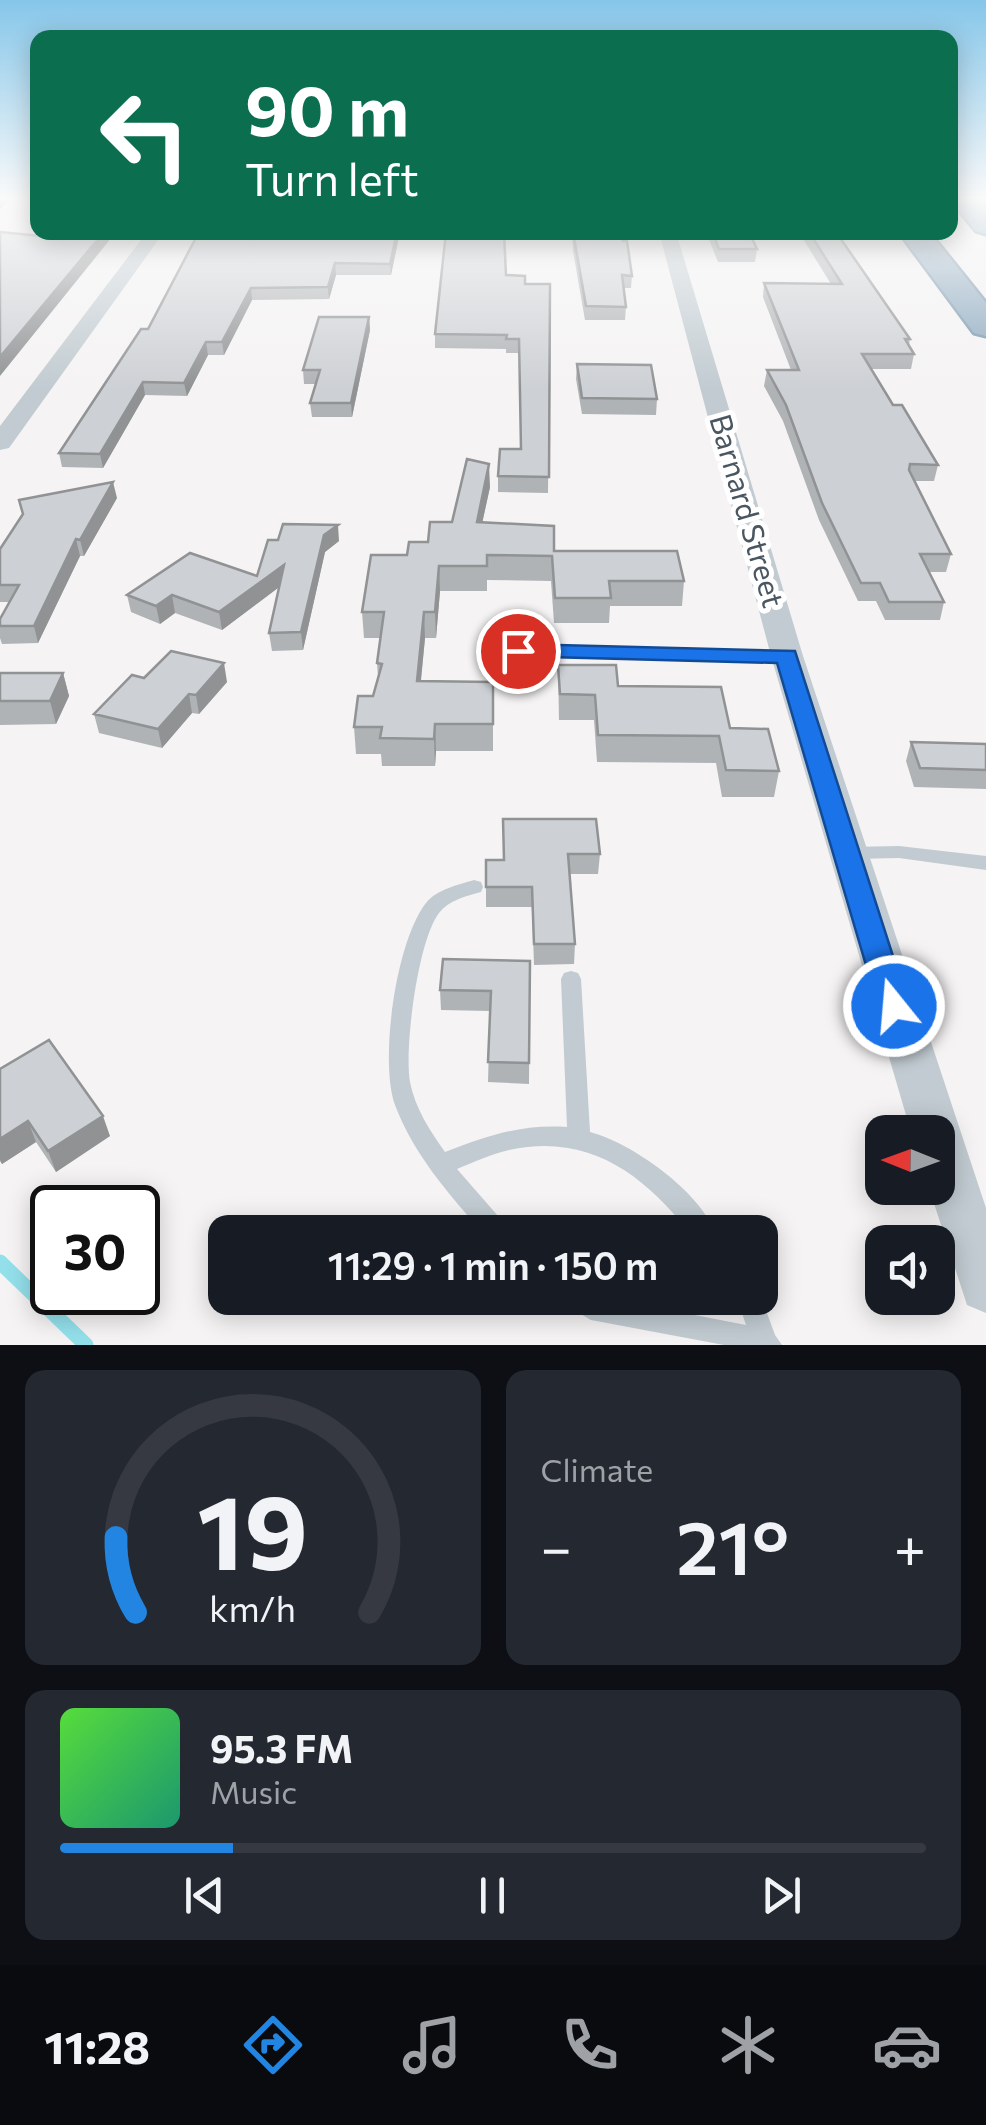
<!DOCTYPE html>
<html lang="en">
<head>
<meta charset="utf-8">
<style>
  :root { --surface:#171b24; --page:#242831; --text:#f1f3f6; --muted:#9ea1a6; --line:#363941; --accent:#2185e1 }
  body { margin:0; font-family:Commissioner,sans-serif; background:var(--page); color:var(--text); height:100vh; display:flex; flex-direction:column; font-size:38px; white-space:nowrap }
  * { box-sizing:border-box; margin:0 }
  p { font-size:32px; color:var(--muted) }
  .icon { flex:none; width:55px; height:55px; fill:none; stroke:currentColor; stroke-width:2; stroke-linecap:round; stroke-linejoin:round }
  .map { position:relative; height:1345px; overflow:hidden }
  .sheet { display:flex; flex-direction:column; gap:25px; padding:25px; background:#0d0f14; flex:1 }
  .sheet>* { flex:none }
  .top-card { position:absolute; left:30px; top:30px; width:928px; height:210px; border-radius:20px; box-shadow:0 5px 25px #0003; background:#0b6e4f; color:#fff; overflow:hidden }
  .needle { width:65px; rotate:271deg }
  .fabs { position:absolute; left:865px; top:1115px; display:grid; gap:20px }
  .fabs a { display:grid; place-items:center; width:90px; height:90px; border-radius:20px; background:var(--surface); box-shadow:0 5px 25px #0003; font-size:50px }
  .speed { position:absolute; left:30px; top:1185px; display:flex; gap:20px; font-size:50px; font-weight:700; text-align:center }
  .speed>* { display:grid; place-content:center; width:130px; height:130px; border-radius:50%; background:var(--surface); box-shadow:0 5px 25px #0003; line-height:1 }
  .speed .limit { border:5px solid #111; border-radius:15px; background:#fff; color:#111 }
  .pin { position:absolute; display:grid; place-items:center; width:85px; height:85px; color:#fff; margin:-42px; border:5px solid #fff; border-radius:50%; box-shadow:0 2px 10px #0007 }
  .me { position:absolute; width:110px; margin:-55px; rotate:343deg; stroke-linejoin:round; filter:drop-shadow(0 0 8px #0008) }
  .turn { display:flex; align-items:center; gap:35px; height:210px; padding:0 50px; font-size:45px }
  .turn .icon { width:130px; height:130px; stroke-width:2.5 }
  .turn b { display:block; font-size:70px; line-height:85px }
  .big { font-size:75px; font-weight:600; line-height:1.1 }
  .sheet .tile { flex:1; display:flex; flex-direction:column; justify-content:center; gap:15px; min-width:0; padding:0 35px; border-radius:20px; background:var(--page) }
  .sheet .dial { align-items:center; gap:0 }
  .dial svg { height:260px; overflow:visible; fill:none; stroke:var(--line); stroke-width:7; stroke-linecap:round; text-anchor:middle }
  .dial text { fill:var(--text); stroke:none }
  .song { display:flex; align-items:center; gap:30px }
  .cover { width:120px; height:120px; border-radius:15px; background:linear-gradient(135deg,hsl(110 70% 55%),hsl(160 70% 35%)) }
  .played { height:10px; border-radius:5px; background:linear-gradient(90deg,var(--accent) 20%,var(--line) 20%) }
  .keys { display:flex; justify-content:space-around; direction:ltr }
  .heat { display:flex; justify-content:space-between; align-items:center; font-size:55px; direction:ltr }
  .sheet .tiles { flex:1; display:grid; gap:25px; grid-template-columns:1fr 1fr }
  .tile:last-child { grid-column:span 2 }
  .trip { position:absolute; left:208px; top:1215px; width:570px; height:100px; border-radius:20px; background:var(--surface); box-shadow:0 5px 25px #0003; font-weight:600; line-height:100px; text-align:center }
  .dock { display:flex; height:160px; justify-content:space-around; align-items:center; background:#090b0e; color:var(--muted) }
  .dock .icon { width:70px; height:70px }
  .dock .current { color:var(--accent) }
  .dock b { font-size:45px; color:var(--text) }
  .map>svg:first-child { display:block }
</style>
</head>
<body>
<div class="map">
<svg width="986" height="1345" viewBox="0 0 986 1345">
  <rect width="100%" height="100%" fill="#f5f3f3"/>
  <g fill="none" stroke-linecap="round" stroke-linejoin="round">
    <!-- stream -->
    <path stroke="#93e0eb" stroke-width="15" d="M0,1262L86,1345"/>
    <defs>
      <path id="motorway" d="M950,200H979L986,208V234L976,231Z
        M899,232H929L986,303V336L974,333Z"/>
    </defs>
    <!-- motorway casing -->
    <use href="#motorway" stroke="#7794ab" stroke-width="5"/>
    <!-- service -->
    <path fill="#c1cbd1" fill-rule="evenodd" d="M518,647L787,652L794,656L787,660L513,654L511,651L513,648Z
      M899,846L986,856V870L899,858L851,859L845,858L842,853L845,848L851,847Z
      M474,880L481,882L483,887L481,892C466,896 449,900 439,913C418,940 404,1048 410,1082C415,1108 430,1131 445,1152C488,1136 520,1124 567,1127L561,979L564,973L571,971L578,973L581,979L590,1132C632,1143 699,1191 715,1232H689C642,1173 588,1133 509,1150C491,1154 474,1162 457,1169L505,1224L509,1232H482C448,1193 414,1155 395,1105C379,1061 396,941 426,903C437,889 458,885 474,880Z
      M760,1294L775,1335L782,1345H724L591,1320L569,1307L566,1298H607L746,1325L737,1298H760Z"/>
    <!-- minor -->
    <path fill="#c1cbd1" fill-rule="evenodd" d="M147,232H164L9,448L0,450V426Z
      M659,232H676L803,656L986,1208V1313L967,1305L929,1188H938V1132H911L771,656Z"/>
    <!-- motorway -->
    <use href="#motorway" fill="#8ca9bf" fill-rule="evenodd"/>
  </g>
  <!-- wall -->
  <path fill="#b0b3b6" d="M189,232H400L391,275H336L329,299L252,300L224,355H208L187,396L145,395L103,468L62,467L59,453L148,329L198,234Z
    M572,232H620L632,276L631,288H624L626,307L625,320H585L573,251Z
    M706,232H836L910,339L909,345L914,354L911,369H871L893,405L938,465L934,481H915L951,554L946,572H929L944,602L940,620H885L876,601H858L819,520L783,421L764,386L767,370H791L763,297L764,283L831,284L800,234H749L757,249L755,262H718Z
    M506,275L525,284H550L548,493L498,492V476L521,449L519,353H506V349L435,348V334Z
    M369,317L370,330L352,417H312L310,403L316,384H304L303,370Z
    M577,364L657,399L656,415L582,414L576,379Z
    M490,487L482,523L554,551L684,581L682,606H610L609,623H554L551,581L487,580V591H440L436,638H425L421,681L493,682V751H436L435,766H382L381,754H356L354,727L373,696L378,677L377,663L380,638H364L362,612L407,555L428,542Z
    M117,498L84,556H80L38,643L2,644L0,638V619L9,602H0V549Z
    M339,541L325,552L303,650L272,651L269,633L279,587L222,630L175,613L160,624L131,612L127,595L257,576Z
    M558,665L730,728L779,771L774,797H722L716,763L597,762L594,720H559Z
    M0,673H63L69,696L56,724L0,725Z
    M144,678L227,682L199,714L192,713L162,748L99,733L94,714Z
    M911,742L986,744V789L914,787L906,761Z
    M503,819L600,854L598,874H570L575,944L574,964L534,965L532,907H486V860H504Z
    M530,961L529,1084L488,1082L490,1011L441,1010L440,990Z
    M0,1069L110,1136L56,1172L36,1142L2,1164L0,1161Z"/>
  <!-- shaded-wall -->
  <path fill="#909294" d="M0,200H10L0,209Z
    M104,232H116L0,376V357Z
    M397,232H400L391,275L390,264Z
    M335,263L336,275L329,299L328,287Z
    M251,288L252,300L224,355L222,342Z
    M369,317L370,330L352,417L351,403Z
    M206,342L208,355L187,396L184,383Z
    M143,382L145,395L103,468L100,454Z
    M489,464L490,487L477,547V522Z
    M113,482L117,498L84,556L80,540Z
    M338,525L339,541L325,552L303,650L301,632L324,535Z
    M76,539L80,556L38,643L34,626Z
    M284,565L286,582L222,630L219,612Z
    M439,566L440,591L436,638L435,612Z
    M172,595L175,613L160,624L156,606Z
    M424,612L425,638L418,708L417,681Z
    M224,663L227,682L199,714L196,695Z
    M63,673L69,696L56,724L50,701Z
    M189,694L192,713L162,748L158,729Z
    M435,724L436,751L435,766L434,739Z
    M103,1116L110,1136L56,1172L48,1151Z
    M28,1121L36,1142L2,1164L0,1160V1139Z"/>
  <!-- building -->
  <path fill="#cdd0d4" stroke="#909294" stroke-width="2.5" d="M0,232L41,236L44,232H104L0,357Z
    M199,232H397L390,264L335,263L328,287L251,288L222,342H206L184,383L143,382L100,454L59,453L141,329H148Z
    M446,232H504L506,275L525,276V284H550L549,477L498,476L500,449H521L519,339H506L507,335L435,334Z
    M573,232H620L623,241H627L632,276L622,275L626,307L586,306Z
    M712,232H749L757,249H719Z
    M809,232H836L910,339H905L914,354H862L893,405H902L938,465L910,464L909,470L951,554H920L944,602H889L880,583H861L822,503L786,405L767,370H799L764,283L842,284Z
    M319,317H369L351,403H310L320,370H303Z
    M577,364L651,365L657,399L582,398Z
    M467,459L489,464L477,522L554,526V551H677L684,581H609L611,598H555L552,556L487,555V566H439L435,612H424L417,681L493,682V724H435L434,739L380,738L382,727H354L358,696H373L382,664L377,663L384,612H362L371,555H407L409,542H428L430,522H452Z
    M113,482L80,540L76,539L34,626H0V619L19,585H0V549L23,514L19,500Z
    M283,524L338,525L324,535L301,632L269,633L284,565L219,612L172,595L156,606L127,595L190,553L257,576L268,540H278Z
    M171,651L224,663L196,695L189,694L158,729L94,714L132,675L144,678Z
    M558,665H616L618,686L721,687L730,728L768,729L779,771L726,770L719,736L598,735L595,695L560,694Z
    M0,673H63L50,701H0Z
    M911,742L986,744V770L920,768Z
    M503,819H596L600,854H568L575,944H534L532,887H486V860H504Z
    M443,959L530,961L529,1063L488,1062L491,991L440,990Z
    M49,1040L103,1116L48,1151L28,1121L0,1139V1069Z"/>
  <!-- sky -->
  <linearGradient id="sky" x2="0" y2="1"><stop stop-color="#86c6e9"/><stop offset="0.51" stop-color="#fafafa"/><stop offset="1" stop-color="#fafafa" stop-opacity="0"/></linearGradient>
  <rect width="986" height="389" fill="url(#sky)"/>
  <!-- route -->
  <path fill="#1a73e8" stroke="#114b97" stroke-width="2.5" d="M518,644L795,651L909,1006L905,1014L894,1018L883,1014L878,1006L777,663L511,656V646Z"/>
  <g text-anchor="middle" stroke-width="10" stroke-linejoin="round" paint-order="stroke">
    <!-- street labels -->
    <g font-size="30" fill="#4a5760" stroke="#fff">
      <text transform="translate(746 511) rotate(74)" y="10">Barnard Street</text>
    </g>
  </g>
</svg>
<div class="fabs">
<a><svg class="needle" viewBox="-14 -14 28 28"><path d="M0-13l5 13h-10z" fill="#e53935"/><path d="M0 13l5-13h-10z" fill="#9ea1a6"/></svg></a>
<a><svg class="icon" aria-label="sound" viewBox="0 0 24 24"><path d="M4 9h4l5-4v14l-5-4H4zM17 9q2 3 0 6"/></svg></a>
</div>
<div class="speed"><div class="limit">30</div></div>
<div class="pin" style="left:518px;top:651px;background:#d93025"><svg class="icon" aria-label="arrive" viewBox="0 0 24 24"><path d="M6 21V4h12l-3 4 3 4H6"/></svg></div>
<svg class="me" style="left:894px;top:1006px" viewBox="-20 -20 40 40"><circle r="17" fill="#1a73e8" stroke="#fff" stroke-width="3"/><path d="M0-11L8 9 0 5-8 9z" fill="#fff"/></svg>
<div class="trip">11:29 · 1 min · 150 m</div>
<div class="top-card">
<div class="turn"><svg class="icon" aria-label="left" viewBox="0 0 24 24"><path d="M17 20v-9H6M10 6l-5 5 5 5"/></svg><div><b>90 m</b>Turn left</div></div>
</div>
</div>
<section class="sheet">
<div class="tiles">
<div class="tile dial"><svg viewBox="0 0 100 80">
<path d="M14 69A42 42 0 1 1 86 69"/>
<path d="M14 69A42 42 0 0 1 8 46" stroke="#2185e1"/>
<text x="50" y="56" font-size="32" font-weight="700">19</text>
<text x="50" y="72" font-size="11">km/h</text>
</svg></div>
<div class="tile"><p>Climate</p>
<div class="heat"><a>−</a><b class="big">21°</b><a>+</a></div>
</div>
<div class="tile">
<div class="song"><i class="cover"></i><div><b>95.3 FM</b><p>Music</p></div></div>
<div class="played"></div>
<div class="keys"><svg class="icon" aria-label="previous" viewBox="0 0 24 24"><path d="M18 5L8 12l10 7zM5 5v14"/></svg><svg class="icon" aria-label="pause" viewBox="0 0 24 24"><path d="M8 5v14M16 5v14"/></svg><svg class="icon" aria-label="next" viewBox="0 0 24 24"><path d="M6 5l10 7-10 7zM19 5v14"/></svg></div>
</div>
</div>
</section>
<nav class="dock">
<b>11:28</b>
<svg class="icon current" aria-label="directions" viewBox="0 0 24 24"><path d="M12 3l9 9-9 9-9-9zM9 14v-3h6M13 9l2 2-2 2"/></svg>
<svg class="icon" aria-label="music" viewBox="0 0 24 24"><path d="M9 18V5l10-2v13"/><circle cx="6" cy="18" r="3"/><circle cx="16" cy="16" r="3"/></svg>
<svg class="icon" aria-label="phone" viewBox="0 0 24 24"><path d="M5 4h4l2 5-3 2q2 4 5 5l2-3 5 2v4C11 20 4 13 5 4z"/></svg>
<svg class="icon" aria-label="climate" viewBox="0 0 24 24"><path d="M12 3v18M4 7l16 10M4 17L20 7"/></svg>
<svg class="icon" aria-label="car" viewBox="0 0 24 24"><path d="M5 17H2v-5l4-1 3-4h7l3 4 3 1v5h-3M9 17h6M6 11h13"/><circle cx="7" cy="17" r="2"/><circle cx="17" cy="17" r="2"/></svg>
</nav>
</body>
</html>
